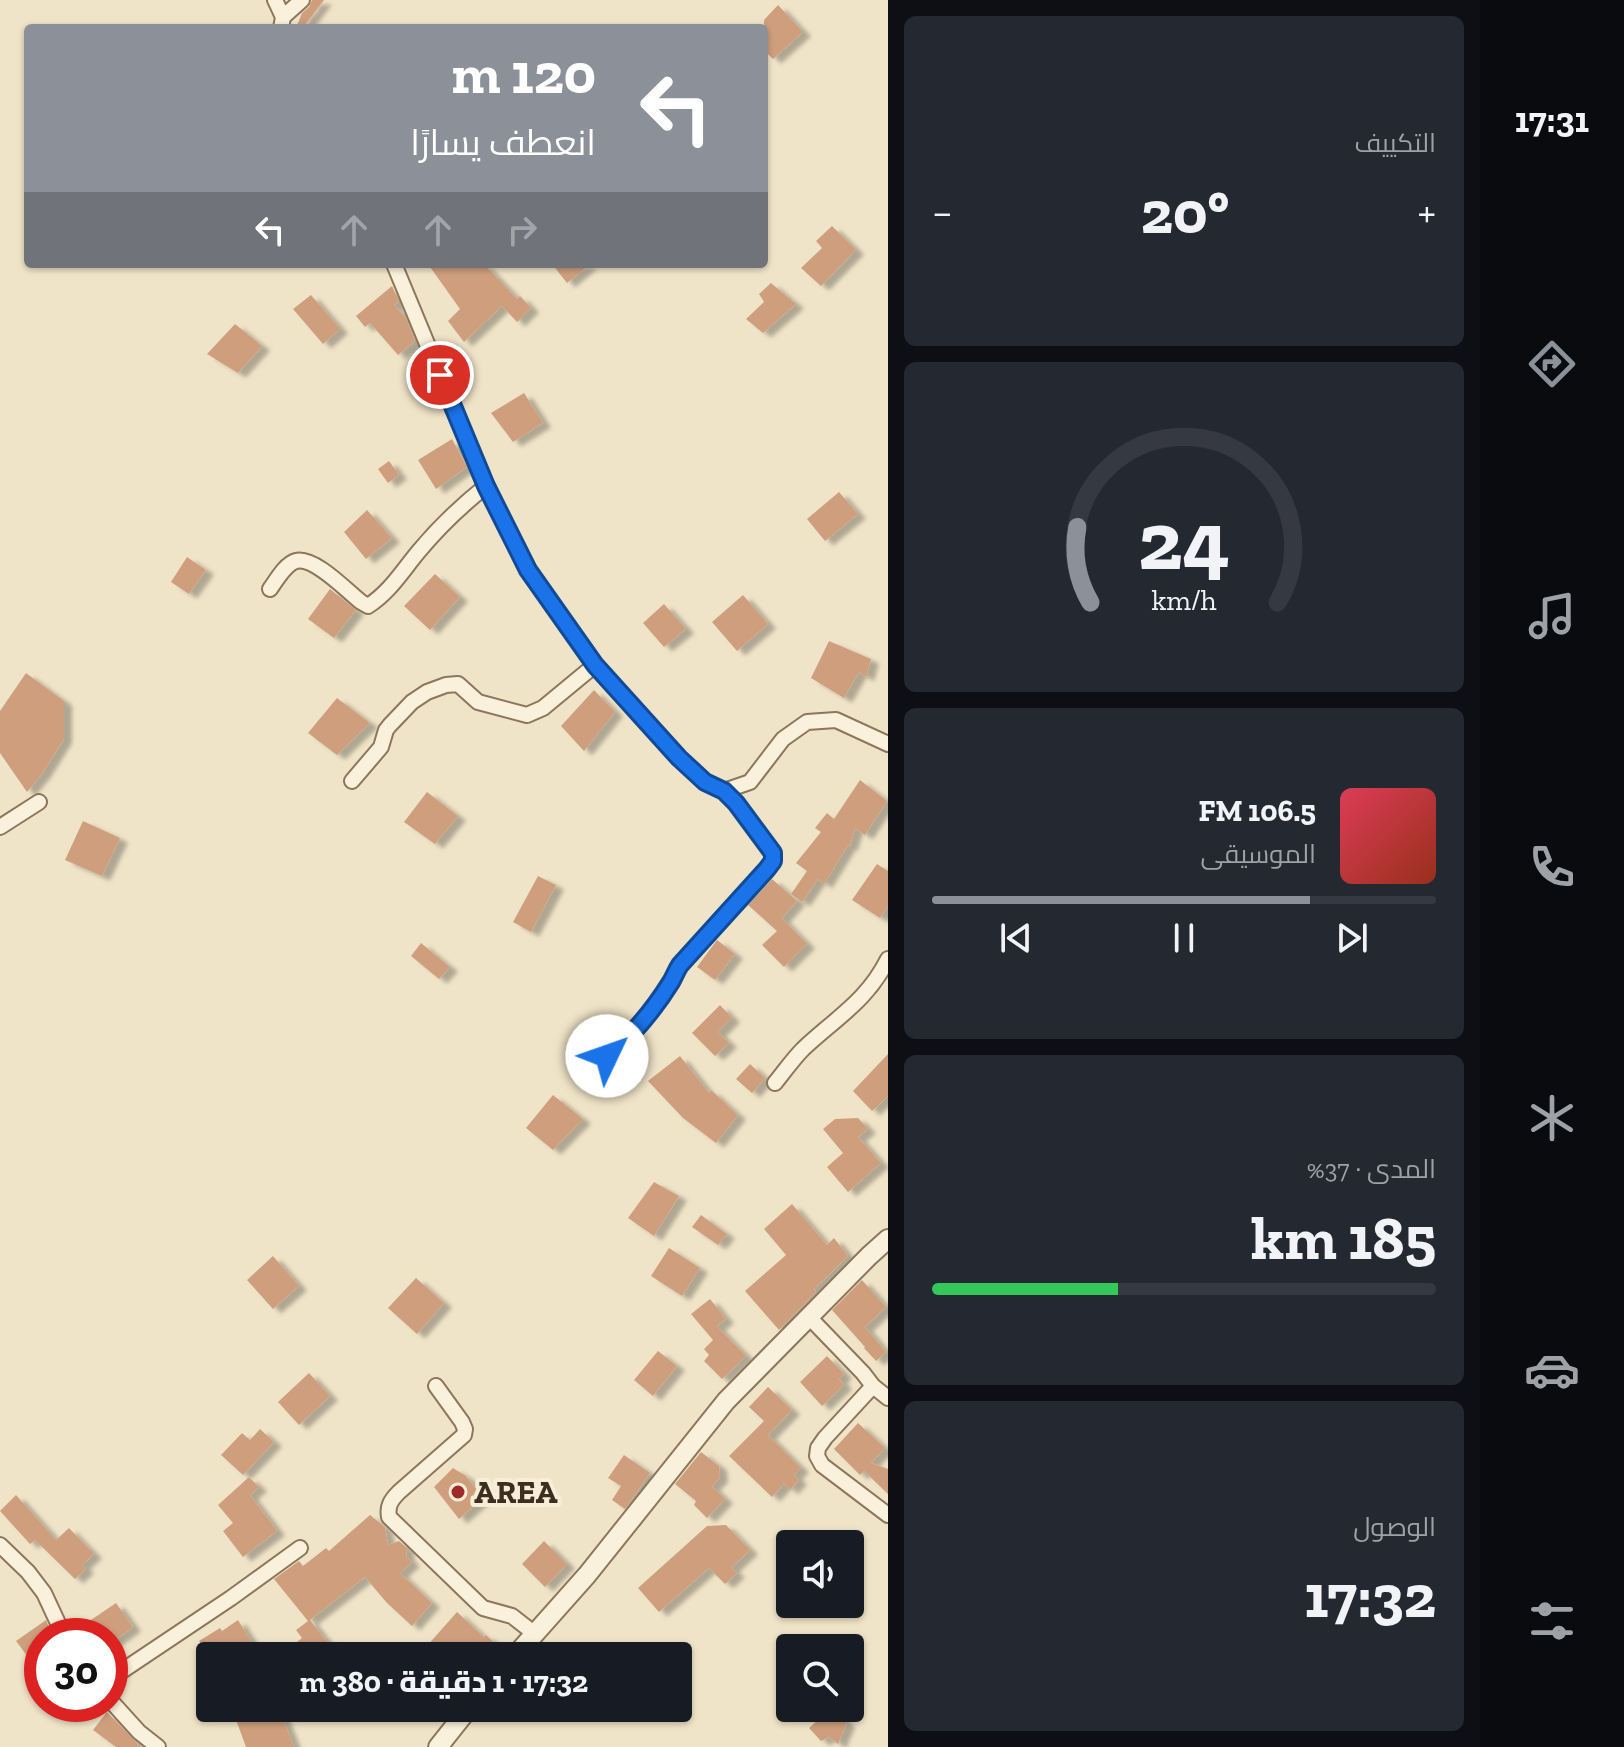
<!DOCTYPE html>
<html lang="ar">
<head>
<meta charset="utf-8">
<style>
  :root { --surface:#171b24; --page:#242831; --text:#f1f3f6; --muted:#9ea1a6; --line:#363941; --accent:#8c9099 }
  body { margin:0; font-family:"Zilla Slab",Cairo,serif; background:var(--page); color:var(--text); direction:rtl; height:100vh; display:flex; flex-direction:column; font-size:30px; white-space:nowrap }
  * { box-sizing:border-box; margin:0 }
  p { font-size:26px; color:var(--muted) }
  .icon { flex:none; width:44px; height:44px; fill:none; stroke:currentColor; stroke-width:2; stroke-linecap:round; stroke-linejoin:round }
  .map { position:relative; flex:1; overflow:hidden; direction:ltr }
  .drawer { display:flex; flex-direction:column; gap:16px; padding:16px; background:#0d0f14; width:592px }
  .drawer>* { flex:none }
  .banner { position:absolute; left:24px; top:24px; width:744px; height:244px; border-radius:8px; box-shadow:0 2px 6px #0004; direction:rtl; background:#8c9099; color:#fff; overflow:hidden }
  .buttons { position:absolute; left:776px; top:1530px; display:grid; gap:16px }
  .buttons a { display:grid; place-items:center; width:88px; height:88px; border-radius:8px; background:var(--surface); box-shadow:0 2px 6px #0004; font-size:40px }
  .speed { position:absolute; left:24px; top:1618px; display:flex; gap:16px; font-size:40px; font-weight:700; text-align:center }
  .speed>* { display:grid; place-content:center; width:104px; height:104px; border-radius:50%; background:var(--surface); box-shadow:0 2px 6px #0004; line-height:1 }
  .speed .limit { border:12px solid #d22; background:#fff; color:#111 }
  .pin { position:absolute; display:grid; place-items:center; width:68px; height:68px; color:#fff; margin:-34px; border:4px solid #fff; border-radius:50%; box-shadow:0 2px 8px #0007 }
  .me { position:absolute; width:88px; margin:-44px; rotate:48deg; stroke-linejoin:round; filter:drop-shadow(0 0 6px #0008) }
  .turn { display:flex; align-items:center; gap:28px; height:168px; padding:0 40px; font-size:36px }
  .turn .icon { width:104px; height:104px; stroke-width:2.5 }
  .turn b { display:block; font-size:56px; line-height:68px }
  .lanes { display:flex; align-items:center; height:76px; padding:0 40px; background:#0003; justify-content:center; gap:40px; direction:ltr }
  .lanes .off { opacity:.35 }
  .big { font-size:60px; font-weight:800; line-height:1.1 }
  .drawer .card { flex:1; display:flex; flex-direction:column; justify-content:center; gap:12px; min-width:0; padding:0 28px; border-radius:12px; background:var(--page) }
  .drawer .dial { align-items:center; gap:0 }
  .dial svg { height:208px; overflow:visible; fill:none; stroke:var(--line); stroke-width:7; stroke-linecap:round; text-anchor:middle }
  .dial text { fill:var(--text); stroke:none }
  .song { display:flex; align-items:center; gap:24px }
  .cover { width:96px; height:96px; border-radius:12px; background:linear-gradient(135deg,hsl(350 70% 55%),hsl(10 70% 35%)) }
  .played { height:8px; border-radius:4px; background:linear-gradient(90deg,var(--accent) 75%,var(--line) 75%) }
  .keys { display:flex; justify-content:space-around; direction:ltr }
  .heat { display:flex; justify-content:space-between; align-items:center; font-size:44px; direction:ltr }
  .charge { height:12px; border-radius:6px; background:linear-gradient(90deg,#34c759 37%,var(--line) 0) }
  .trip { position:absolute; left:196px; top:1642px; width:496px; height:80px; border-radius:8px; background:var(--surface); box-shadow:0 2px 6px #0004; font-weight:800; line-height:80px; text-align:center; direction:rtl }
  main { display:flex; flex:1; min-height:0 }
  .dock { display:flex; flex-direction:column; width:144px; justify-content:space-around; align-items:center; background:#090b0e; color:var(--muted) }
  .dock .icon { width:56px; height:56px }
  .dock .on { color:var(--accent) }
  .dock b { font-size:36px; color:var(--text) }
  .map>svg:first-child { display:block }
</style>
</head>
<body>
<main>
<nav class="dock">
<b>17:31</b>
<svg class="icon on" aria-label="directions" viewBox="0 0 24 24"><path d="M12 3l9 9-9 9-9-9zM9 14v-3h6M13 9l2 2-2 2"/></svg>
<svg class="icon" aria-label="music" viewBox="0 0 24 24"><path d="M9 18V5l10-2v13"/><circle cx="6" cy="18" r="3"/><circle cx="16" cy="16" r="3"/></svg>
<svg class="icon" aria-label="phone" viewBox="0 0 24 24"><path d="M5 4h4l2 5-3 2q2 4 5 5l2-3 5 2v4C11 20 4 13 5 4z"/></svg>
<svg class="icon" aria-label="climate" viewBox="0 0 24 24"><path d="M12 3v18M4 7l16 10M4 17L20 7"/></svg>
<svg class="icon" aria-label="car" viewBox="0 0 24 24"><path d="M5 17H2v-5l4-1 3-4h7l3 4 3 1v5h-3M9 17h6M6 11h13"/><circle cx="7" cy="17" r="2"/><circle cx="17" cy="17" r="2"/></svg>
<svg class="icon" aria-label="filters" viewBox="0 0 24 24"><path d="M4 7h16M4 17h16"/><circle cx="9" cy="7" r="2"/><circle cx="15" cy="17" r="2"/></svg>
</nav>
<section class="drawer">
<div class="card"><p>التكييف</p>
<div class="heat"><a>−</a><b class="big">20°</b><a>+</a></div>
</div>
<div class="card dial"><svg viewBox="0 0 100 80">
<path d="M14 69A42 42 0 1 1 86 69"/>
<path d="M14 69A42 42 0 0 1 9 40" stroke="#8c9099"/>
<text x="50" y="56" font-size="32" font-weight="700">24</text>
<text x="50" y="72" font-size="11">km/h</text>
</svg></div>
<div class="card">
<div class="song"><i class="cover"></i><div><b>106.5 FM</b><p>الموسيقى</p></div></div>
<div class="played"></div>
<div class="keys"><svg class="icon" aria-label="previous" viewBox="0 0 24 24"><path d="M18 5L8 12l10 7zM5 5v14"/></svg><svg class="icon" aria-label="pause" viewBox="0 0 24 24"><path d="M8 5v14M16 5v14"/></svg><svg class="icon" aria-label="next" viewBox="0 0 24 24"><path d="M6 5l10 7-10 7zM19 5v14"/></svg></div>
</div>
<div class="card"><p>المدى · 37%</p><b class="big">185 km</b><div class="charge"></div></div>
<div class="card"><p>الوصول</p><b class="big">17:32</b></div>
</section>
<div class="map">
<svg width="888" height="1747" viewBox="0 0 888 1747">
  <defs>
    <filter id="shadow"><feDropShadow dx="8" dy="4.5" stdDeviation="2" flood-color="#0004"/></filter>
  </defs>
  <rect width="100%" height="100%" fill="#f0e4c8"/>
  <!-- building -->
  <path fill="#cf9f7d" filter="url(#shadow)" d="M312,0H324L303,28H296L302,13L309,7Z
    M778,5L803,32L773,59L764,50V20Z
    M832,226L856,250L821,286L801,268L822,248L816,241Z
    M428,264H484L517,299L520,296L531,308L517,322L502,306L464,342L448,321L460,309Z
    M552,264H590L567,283Z
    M771,283L796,304L763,333L746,319L764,302L759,294Z
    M392,286L399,301L394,305L406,318L415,341L398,355L370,323L365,327L356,316Z
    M311,295L340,329L323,344L293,309Z
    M235,324L262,346L238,373L207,354Z
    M524,393L543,423L513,442L491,413Z
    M452,439L467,467L436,489L418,460Z
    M389,461L399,475L388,483L378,469Z
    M839,492L858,514L825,541L807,519Z
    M367,510L392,538L366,559L344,532Z
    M187,557L206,570L189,594L171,582Z
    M435,574L460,597L430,630L404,606Z
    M330,589L356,610L334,638L308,619Z
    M743,595L768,624L737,651L712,622Z
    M664,604L686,629L664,647L643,623Z
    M829,641L871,659L866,677L859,672L844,698L811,678Z
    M26,673L64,701V739L42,774L27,792L0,753V711Z
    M594,690L615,712L584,751L561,726Z
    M337,698L370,723L337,755L308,733Z
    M860,780L887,801L865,835L855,828L850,846L848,845L824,884L818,879L802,902L791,894L807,871L796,863L821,832L815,828L827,813L834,819Z
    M427,792L458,816L435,844L404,822Z
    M83,821L120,838L102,876L65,860Z
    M877,864L888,871V906L880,918L852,900Z
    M538,876L556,885L531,932L513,922Z
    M772,879L797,901L782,918L807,944L784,967L762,945L777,931L748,905Z
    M717,940L735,954L715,980L697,967Z
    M421,943L450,967L439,979L411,956Z
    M720,1005L732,1018L718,1032L729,1043L715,1056L692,1033Z
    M888,1054V1096L872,1111L853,1091Z
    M680,1056L709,1093L711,1090L738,1115L716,1143L683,1118L648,1081Z
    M750,1064L765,1078L752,1093L736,1079Z
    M553,1095L583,1119L553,1150L526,1128Z
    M858,1118L868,1129L858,1137L881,1163L848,1192L827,1167L843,1153L823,1129L835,1119Z
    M654,1182L679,1196L654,1236L628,1218Z
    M792,1204L827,1245L834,1238L848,1256L814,1289L816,1292L779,1330L745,1291L786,1255L764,1229Z
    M701,1215L727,1234L718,1245L692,1227Z
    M669,1248L700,1268L682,1296L651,1276Z
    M273,1256L299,1286L273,1309L247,1280Z
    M416,1278L444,1303L417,1334L388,1308Z
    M862,1280L886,1307L865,1327L886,1352L876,1361L864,1348L865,1347L832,1310Z
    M710,1299L726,1319L717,1326L746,1356L722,1379L704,1361L709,1355L704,1349L713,1340L691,1314Z
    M658,1351L677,1366L653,1396L634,1380Z
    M827,1356L844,1374L839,1379L844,1385L822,1406L800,1382Z
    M309,1373L330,1396L299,1425L278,1402Z
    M768,1387L792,1410L768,1435L801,1468L794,1475L799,1480L790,1490L784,1484L772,1497L729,1456L764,1421L749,1407Z
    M858,1423L885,1448L871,1463L888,1469V1494L864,1471L860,1475L834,1449Z
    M260,1429L274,1442L243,1475L221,1455L242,1433L250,1440Z
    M701,1452L719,1466L720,1478L712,1486L725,1499L707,1518L694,1505L696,1501L675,1484Z
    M624,1455L650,1473L625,1509L612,1500L621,1486L608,1478Z
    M453,1468L466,1476L483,1498L459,1519L434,1487Z
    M249,1477L259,1487L250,1495L277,1531L243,1557L223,1531L233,1523L218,1505Z
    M16,1495L56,1540L69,1528L94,1554L82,1565L86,1569L75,1579L35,1540L30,1544L0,1511Z
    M370,1515L385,1527L388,1545L399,1541L407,1548L406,1556L412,1562L400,1573L432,1603L412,1626L387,1603L365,1577L310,1620L327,1642L309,1656H279L302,1638L296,1630L308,1621L274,1579L299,1561L303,1566L326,1548L329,1551Z
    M726,1525L750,1550L731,1568L737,1573L725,1584L709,1568L659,1612L638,1588L707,1526Z
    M544,1541L567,1564L545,1587L522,1564Z
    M116,1603L133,1627L110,1644V1636H98L88,1622Z
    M457,1612L484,1637L486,1635L504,1652L503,1656H418Z
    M46,1620L53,1636H42V1687L26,1665L31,1661L16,1641Z
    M238,1620L254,1646L238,1656H209L199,1641L220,1628L222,1631Z
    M258,1708H279L294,1747H246L235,1717Z
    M831,1708H834L847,1723L838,1744L829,1737L821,1741L809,1728Z
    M107,1712L137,1743L139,1747H116L93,1730Z"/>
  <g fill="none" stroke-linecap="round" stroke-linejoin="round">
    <defs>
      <path id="minor" d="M275,0L283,17L281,28
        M283,17L302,0
        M394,264L486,486L528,570L595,665L679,758L705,782L724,791L736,803L773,853V861L767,869L680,965C676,971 674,977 671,982C653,1011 633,1035 607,1056
        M270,589C276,581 285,564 296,561C314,556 347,591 361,602L368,606C390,592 403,570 419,551C439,527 461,506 486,486
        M352,781L381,747L386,730L390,725L412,702L427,692L446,685L458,684L478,702L527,715L543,708L595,665
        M724,791L750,782L783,739L807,722L836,720L888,744
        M0,827L39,802
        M775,1083C784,1072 793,1059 803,1049C836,1018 867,1001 888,959
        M809,1317L863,1373L873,1386L888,1398
        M436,1386L462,1422L465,1429L464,1435L399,1492C391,1500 387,1506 389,1517L483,1608L512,1616L535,1634
        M873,1386L825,1438L818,1448L817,1456L822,1465L888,1515
        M0,1545L28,1572L44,1593L64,1636
        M110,1679L231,1598L300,1548
        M110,1700L139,1732L158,1747"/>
      <path id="tertiary" d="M515,1656L587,1575L726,1401L869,1256L888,1239
        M438,1747L469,1708"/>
    </defs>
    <!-- minor casing -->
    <use href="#minor" stroke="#8d765c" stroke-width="18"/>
    <!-- tertiary casing -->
    <use href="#tertiary" stroke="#8d765c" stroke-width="22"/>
    <!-- minor -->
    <use href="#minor" stroke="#faf1dc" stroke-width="14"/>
    <!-- tertiary -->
    <use href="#tertiary" stroke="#faf1dc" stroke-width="18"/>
  </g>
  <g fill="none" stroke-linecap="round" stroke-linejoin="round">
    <defs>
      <path id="route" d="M440,375L486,486L528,570L595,665L679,758L705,782L724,791L736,803L773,853V861L767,869L680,965C676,971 674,977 671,982C653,1011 633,1035 607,1056"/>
    </defs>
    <!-- route casing -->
    <use href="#route" stroke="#114b97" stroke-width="20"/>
    <!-- route -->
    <use href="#route" stroke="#1a73e8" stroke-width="14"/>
  </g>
  <!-- markers -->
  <circle fill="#9e2a2b" stroke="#f7eed8" stroke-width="3" cx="458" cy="1492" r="8"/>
  <g text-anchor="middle" stroke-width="8" stroke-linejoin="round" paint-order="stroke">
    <!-- poi labels -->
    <g font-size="32" font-weight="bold" fill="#3d2e20" stroke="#f7eed8" text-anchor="start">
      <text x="474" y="1503">AREA</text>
    </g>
  </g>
</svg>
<div class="buttons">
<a><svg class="icon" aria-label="sound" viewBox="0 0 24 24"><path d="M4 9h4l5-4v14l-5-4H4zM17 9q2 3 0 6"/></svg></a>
<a><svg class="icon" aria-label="search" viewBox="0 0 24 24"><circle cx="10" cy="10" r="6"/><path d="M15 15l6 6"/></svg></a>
</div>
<div class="speed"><div class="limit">30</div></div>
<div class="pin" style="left:440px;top:375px;background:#d93025"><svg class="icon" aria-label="arrive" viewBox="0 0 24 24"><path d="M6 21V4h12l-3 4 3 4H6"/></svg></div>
<svg class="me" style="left:607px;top:1056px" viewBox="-20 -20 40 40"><circle r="19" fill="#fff"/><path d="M0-13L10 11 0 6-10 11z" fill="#1a73e8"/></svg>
<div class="trip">17:32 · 1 دقيقة · 380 m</div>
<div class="banner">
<div class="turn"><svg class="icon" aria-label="left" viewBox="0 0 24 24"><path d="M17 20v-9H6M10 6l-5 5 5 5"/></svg><div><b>120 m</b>انعطف يسارًا</div></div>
<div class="lanes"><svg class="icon" aria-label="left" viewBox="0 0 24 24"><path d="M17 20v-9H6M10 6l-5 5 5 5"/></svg><svg class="icon off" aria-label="ahead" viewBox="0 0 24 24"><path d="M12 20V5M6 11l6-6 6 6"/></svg><svg class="icon off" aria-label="ahead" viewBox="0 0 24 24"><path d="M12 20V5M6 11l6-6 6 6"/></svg><svg class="icon off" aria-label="right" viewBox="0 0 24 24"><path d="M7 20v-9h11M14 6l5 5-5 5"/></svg></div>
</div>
</div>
</main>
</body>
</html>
